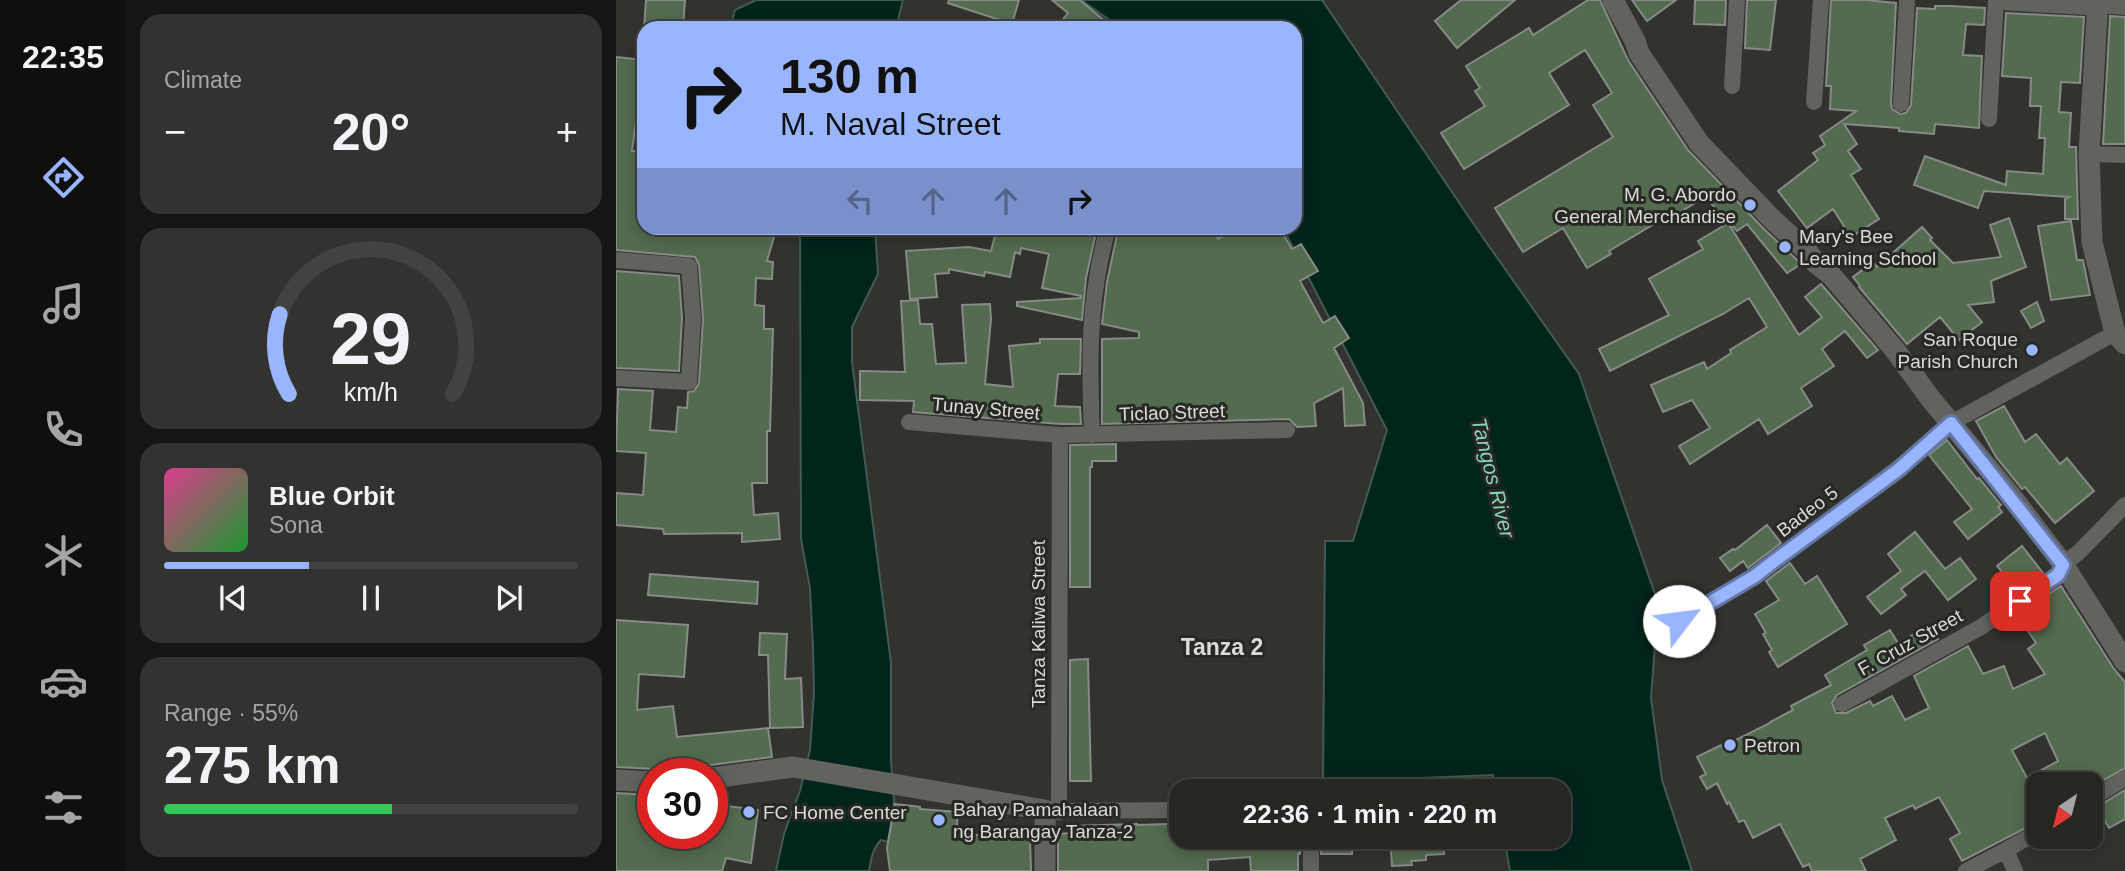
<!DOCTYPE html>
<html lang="en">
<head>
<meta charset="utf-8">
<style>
  :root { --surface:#262623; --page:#323230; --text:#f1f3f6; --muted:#a4a5a6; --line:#424341; --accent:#98b5fd }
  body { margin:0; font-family:Helvetica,sans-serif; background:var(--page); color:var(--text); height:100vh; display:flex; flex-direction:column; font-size:26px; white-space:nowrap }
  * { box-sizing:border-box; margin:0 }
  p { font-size:23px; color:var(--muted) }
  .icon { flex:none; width:38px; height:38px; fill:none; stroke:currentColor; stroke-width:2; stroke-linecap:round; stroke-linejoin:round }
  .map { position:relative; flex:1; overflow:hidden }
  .sheet { display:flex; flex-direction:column; gap:14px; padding:14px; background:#151513; width:490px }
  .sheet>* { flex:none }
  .banner { position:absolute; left:21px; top:21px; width:665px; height:214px; border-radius:21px; box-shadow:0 4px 18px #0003,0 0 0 2px var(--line); background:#98b5fd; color:#111; overflow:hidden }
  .needle { width:46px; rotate:215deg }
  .buttons { position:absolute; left:1410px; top:772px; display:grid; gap:14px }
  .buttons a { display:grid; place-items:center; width:77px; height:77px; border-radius:14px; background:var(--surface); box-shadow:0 4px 18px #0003,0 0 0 2px var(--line); font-size:35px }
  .speed { position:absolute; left:21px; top:758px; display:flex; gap:14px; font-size:35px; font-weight:700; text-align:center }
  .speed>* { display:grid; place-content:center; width:91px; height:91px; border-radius:50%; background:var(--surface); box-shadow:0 4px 18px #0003,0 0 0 2px var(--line); line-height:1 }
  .speed .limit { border:10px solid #d22; background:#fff; color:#111 }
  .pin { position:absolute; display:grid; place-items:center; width:60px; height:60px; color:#fff; margin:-30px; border-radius:14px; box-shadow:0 4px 10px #0006 }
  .me { position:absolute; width:77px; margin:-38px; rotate:60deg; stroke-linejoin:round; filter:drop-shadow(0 0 5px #0008) }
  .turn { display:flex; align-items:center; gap:24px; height:147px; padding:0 28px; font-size:32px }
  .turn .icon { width:91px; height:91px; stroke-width:2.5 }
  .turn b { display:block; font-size:49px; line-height:60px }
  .lanes { display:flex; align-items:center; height:66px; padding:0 28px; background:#0003; justify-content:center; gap:35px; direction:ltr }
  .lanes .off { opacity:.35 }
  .big { font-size:52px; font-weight:800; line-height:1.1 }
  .sheet .widget { flex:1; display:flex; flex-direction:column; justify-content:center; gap:10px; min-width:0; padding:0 24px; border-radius:21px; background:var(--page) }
  .sheet .dial { align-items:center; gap:0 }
  .dial svg { height:182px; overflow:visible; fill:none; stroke:var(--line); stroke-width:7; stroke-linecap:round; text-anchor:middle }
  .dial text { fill:var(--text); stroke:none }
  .song { display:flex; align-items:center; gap:21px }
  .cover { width:84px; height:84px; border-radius:10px; background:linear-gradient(135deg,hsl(330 70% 55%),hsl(130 70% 35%)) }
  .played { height:7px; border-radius:4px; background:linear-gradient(90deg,var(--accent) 35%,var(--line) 35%) }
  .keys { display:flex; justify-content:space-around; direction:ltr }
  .heat { display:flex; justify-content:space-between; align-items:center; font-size:38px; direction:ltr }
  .charge { height:10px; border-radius:5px; background:linear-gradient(90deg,#34c759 55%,var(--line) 0) }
  .trip { position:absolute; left:553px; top:779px; width:402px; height:70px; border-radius:21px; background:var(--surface); box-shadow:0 4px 18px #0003,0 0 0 2px var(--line); font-weight:800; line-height:70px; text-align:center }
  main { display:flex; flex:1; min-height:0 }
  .menu { display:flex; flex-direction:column; width:126px; justify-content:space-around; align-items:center; background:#0f0f0e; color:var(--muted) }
  .menu .icon { width:49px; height:49px }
  .menu .selected { color:var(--accent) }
  .menu b { font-size:32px; color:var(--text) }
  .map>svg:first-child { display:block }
</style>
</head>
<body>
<main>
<nav class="menu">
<b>22:35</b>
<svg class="icon selected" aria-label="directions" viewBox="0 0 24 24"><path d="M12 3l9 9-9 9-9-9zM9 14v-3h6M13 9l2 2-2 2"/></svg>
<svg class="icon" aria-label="music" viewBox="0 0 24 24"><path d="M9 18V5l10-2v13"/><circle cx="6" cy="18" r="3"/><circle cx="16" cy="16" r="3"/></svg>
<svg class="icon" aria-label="phone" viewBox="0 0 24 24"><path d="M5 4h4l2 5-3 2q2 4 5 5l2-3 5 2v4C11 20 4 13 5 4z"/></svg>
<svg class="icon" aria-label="climate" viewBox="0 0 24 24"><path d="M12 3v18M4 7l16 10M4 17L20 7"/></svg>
<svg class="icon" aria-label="car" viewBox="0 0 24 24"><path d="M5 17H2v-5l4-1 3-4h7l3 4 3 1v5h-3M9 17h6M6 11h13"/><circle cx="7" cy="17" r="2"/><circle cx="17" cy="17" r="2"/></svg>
<svg class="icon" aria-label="filters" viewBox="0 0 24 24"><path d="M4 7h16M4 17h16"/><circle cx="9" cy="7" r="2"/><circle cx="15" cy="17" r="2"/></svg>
</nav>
<section class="sheet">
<div class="widget"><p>Climate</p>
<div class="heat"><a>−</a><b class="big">20°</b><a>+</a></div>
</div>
<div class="widget dial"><svg viewBox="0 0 100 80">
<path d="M14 69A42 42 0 1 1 86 69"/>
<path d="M14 69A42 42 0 0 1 10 34" stroke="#98b5fd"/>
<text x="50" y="56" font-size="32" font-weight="700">29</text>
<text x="50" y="72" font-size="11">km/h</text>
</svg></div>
<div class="widget">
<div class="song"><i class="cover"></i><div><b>Blue Orbit</b><p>Sona</p></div></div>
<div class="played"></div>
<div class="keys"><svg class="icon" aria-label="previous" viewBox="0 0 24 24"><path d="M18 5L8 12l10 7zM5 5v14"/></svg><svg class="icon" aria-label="pause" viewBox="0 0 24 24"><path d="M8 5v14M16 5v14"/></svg><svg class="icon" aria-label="next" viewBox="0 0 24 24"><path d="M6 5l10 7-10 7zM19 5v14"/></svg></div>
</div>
<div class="widget"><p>Range · 55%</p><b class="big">275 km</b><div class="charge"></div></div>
</section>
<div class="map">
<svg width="1509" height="871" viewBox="0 0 1509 871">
  <rect width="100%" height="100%" fill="#32322f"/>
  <!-- water -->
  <path fill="#01241b" stroke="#425b54" stroke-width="2" d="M140,0H287L280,28H114L119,10Z
    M465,0H706L861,229L963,374L1042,603L1035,698L1046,780L1076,871H894L888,837L943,836V791H880L877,775L707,782L709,541H737L771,430L667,228H679V28H505Z
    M184,228H259L262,274L236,327V362L275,663V761L278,802L272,842L265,840C256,849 255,860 253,871H160L168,834L184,791L194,750L198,692L197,647L194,588L185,539Z"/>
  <!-- building -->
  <path fill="#536b4e" stroke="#878a86" stroke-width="2" fill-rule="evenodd" d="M30,0H69L67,28H28Z
    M333,0H403L396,24L332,3Z
    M436,0H464L497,28H440L452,13Z
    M845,0H899L841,48L819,21Z
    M972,0H984L1012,60L1072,150L1148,229L1180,259L1184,264L1182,266L1171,273L1131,224L1121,231L1089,197L1061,214L1060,211L993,251L995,254L971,268L947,228L907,252L879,208L997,137L977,105L996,93L969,50L933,73L953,105L848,169L825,133L869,106L859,91L864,88L850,66L913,28L917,35Z
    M1016,0H1060L1031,21Z
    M1079,0H1110L1109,25L1078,24Z
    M1131,0H1160L1154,50L1129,48Z
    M1215,0H1250L1280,3L1275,103L1276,109L1284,114L1290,113L1295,105L1301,8L1319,9V6H1335L1369,8L1368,25L1350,24L1347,55L1366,56L1363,128L1319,124L1318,134L1283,131V128L1228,124L1241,144L1232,151L1245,169L1235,175L1263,219L1235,237L1217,209L1191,228L1162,191L1202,160L1197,153L1209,145L1204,136L1240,111L1214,109L1215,86H1210Z
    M1390,13L1468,17L1464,83L1445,82L1443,112L1455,113L1453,147H1460L1462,219H1449V199L1453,197L1368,191L1362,208L1298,185L1309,156L1390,185L1391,171L1427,174L1429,138H1423L1425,106H1414L1415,78L1386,76Z
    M1494,16L1509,17V144H1487Z
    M0,57L28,60V90L25,114H21L16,151H28V228H150L160,230L151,261L157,262L156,279L140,278L139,305L148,306V329H157L154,431H151V483H136L138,515L162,513L164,539L126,542V533L48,534L47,529L0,525V493L27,495L30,453L0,451L2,389L37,391L34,430L60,432L62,407L71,408L72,392L78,391L83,383L87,319L83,265L79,257L0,250Z
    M1393,218L1410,267L1375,281L1378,302L1352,305L1366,322L1343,340L1324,317L1291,344L1243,287L1244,286L1237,277L1257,262L1261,267L1306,227L1316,238L1314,240L1337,263L1385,257L1374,225Z
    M1455,221L1461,260H1467L1474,295L1435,300L1422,226Z
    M1112,223L1183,335L1206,317L1189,297L1205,284L1262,350L1251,358L1229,331L1206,349L1218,366L1185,388L1196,406L1152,434L1143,419L1074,464L1063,446L1094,428L1076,400L1047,412L1035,385L1088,362L1091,369L1115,353L1114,350L1151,327L1133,298L1107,314L994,371L983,349L1053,315L1033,279L1087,249L1082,241Z
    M381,228H481L470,278L466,320L401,306V302L465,298V296L426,288L433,254L405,248L404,254L399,252L394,277L369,272L368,276L333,269V273L319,274L321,297L294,299L290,251L353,247L375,251Z
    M542,228H596L602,239L622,228H663L676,249L685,244L702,271L684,281L707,323L719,316L733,338L718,348L747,403L749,425L729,426L727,388L698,403L700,426L681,427L673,419L486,424V339L523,338V332L486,324L491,282L502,230L543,229Z
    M0,271L63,276L66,318L63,371L0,368Z
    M302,300L304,324H316L320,364L350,363L346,305L374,304L375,319L369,384L397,387L393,346L424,343V339H465L464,374H442L439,406L464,407L465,424H444L297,412L298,401L244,400V371L289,372L285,301Z
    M1421,302L1428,321L1415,328L1405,311Z
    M1388,406L1409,442L1420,434L1444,464L1451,458L1478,491L1439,523L1409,487L1406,489L1380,457L1360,421Z
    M1331,440L1361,479L1363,478L1385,505L1382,507L1386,512L1352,539L1338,522L1356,509L1313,455Z
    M500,444V461H476V467H474V587H454V445Z
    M1151,525L1165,543L1132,568L1127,561L1114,571L1104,558L1117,549L1119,550Z
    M1299,532L1329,569L1344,558L1360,579L1332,600L1309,571L1285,589L1290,595L1265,614L1251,597L1285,571L1272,554Z
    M1406,546L1427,573L1401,590L1381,566Z
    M1174,563L1189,584L1201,576L1231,624L1162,667L1153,652L1156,650L1147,634L1150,633L1139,614L1163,600L1150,581Z
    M34,574L142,582L141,604L32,595Z
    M1445,586L1498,669L1509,682V768L1475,787V784H1423V821L1346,861L1334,839L1344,833L1323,797L1299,809L1297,805L1269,818L1280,840L1244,859L1250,871H1196L1193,864L1187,867L1164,824L1137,838L1128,820L1123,822L1113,802L1111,804L1101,783L1091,789L1084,777L1090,774L1081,757L1105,745L1106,747L1154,723V722L1177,710L1175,706L1215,685L1209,675L1251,650L1248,645L1274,630L1282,643L1314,625L1322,639L1221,695L1216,703L1220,713H1230L1254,701L1257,706L1276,696L1289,720L1313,708L1298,676L1352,646L1367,674L1388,666L1397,689L1429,674L1412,649L1420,643L1401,615ZM1429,733L1442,761L1411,778L1396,750Z
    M0,620L72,625L68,677L23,674L21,710L57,706L61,737L152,728L156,757L94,765L86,770L46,773L38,769L0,767Z
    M144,633L171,634L169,679L185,678L187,727L154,728L152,655H143Z
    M472,659L475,781H454V660Z
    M1509,790V819L1493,828L1481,807Z
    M0,793L37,795V833H96V804L142,810L135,863L110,858L106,871H0Z
    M279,804L304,807V809L342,812L340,837L395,831V838H414L415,871H274L271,848Z
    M521,824V825L552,824V826H565V836H684V854H682V871H635L634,857L592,860V871H442V834L454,833V826Z
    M705,836H736V854H705Z
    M774,836H827L828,854L810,855V860L795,861L796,865L776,866Z"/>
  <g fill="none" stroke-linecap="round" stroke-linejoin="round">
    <!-- street -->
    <path stroke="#62625e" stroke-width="16" d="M1481,5L1509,7
      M1116,86L1121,0
      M1198,102L1205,0
      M1285,104L1291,0
      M1373,119L1380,0
      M1473,154L1509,155
      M0,260L73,266L77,318L73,382L0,378
      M293,422L444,435L671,430
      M476,435C473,361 472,299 492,228
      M1063,621L1139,576L1281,469L1335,423L1499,333
      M1226,704L1365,627L1442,575L1447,564L1462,553L1509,505
      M1475,799L1509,778
      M435,811L565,810
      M443,812L444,435
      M695,836V871
      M1390,850L1399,871
      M1350,871L1390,850L1423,831"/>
    <!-- secondary -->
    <path stroke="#62625e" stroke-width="21" d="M997,0L1019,41L1023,53L1083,143L1157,220L1190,250L1200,263L1215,275L1279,350L1314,398L1396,497L1447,564L1509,662
      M1391,0L1481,5
      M1482,0L1473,154L1476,242L1499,333L1509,344
      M96,778L177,767L429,810V871
      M0,780L37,782"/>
  </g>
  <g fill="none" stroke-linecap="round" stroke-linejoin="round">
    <defs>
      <path id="route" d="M1063,621L1139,576L1157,562L1282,470L1335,423L1447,565L1442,575L1404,601"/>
    </defs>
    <!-- route casing -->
    <use href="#route" stroke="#6376a4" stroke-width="18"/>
    <!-- route -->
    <use href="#route" stroke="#98b5fd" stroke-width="12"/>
  </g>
  <!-- markers -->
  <g fill="#98b5fd" stroke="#282825" stroke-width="2.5">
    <circle cx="1134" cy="205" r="7"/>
    <circle cx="1169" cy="247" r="7"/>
    <circle cx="1416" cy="350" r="7"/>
    <circle cx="1114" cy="745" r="7"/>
    <circle cx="133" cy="812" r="7"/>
    <circle cx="323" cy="820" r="7"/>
  </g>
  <g text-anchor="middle" stroke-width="6" stroke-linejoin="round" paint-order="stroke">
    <!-- poi labels -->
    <g font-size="19" fill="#dbdbd9" stroke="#282825" text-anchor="start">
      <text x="1120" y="201" text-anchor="end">M. G. Abordo<tspan x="1120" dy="22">General Merchandise</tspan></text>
      <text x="1183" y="243">Mary's Bee<tspan x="1183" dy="22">Learning School</tspan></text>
      <text x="1402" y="346" text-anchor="end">San Roque<tspan x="1402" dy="22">Parish Church</tspan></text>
      <text x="1128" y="752">Petron</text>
      <text x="337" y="816">Bahay Pamahalaan<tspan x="337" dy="22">ng Barangay Tanza-2</tspan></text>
      <text x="147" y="819">FC Home Center</text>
    </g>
    <!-- street labels -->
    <g font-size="19" fill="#dbdbd9" stroke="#282825">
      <text transform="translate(370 408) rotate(5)" y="7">Tunay Street</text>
      <text transform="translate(556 412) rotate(-2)" y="7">Ticlao Street</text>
      <text transform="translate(1191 511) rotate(-37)" y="7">Badeo 5</text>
      <text transform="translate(422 624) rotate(-90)" y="7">Tanza Kaliwa Street</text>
      <text transform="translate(1294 642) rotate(-29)" y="7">F. Cruz Street</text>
    </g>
    <!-- water labels -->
    <g font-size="21" font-style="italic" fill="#86d3ba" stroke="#282825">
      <text transform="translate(877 478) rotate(76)" y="7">Tangos River</text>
    </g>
    <!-- quarter labels -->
    <g font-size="23" font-weight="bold" fill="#dbdbd9" stroke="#282825">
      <text x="606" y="655">Tanza 2</text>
    </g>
  </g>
</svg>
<div class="buttons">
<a><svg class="needle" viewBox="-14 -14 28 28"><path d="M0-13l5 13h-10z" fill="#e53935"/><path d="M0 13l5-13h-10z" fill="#a4a5a6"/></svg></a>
</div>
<div class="speed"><div class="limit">30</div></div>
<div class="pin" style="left:1404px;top:601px;background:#d93025"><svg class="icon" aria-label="arrive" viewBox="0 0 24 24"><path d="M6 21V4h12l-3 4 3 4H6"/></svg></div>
<svg class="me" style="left:1063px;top:621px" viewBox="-20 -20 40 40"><circle r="19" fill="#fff"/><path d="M0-13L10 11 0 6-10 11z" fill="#98b5fd"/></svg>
<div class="trip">22:36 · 1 min · 220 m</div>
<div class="banner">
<div class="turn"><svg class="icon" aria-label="right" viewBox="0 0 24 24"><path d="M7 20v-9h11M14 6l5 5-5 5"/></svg><div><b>130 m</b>M. Naval Street</div></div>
<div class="lanes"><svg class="icon off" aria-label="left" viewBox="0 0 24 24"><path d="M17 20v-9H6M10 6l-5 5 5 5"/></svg><svg class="icon off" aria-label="ahead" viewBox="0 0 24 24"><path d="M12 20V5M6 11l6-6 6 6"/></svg><svg class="icon off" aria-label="ahead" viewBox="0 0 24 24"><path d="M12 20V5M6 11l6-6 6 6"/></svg><svg class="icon" aria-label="right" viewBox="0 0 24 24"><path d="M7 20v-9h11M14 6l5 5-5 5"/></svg></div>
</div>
</div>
</main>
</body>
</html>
